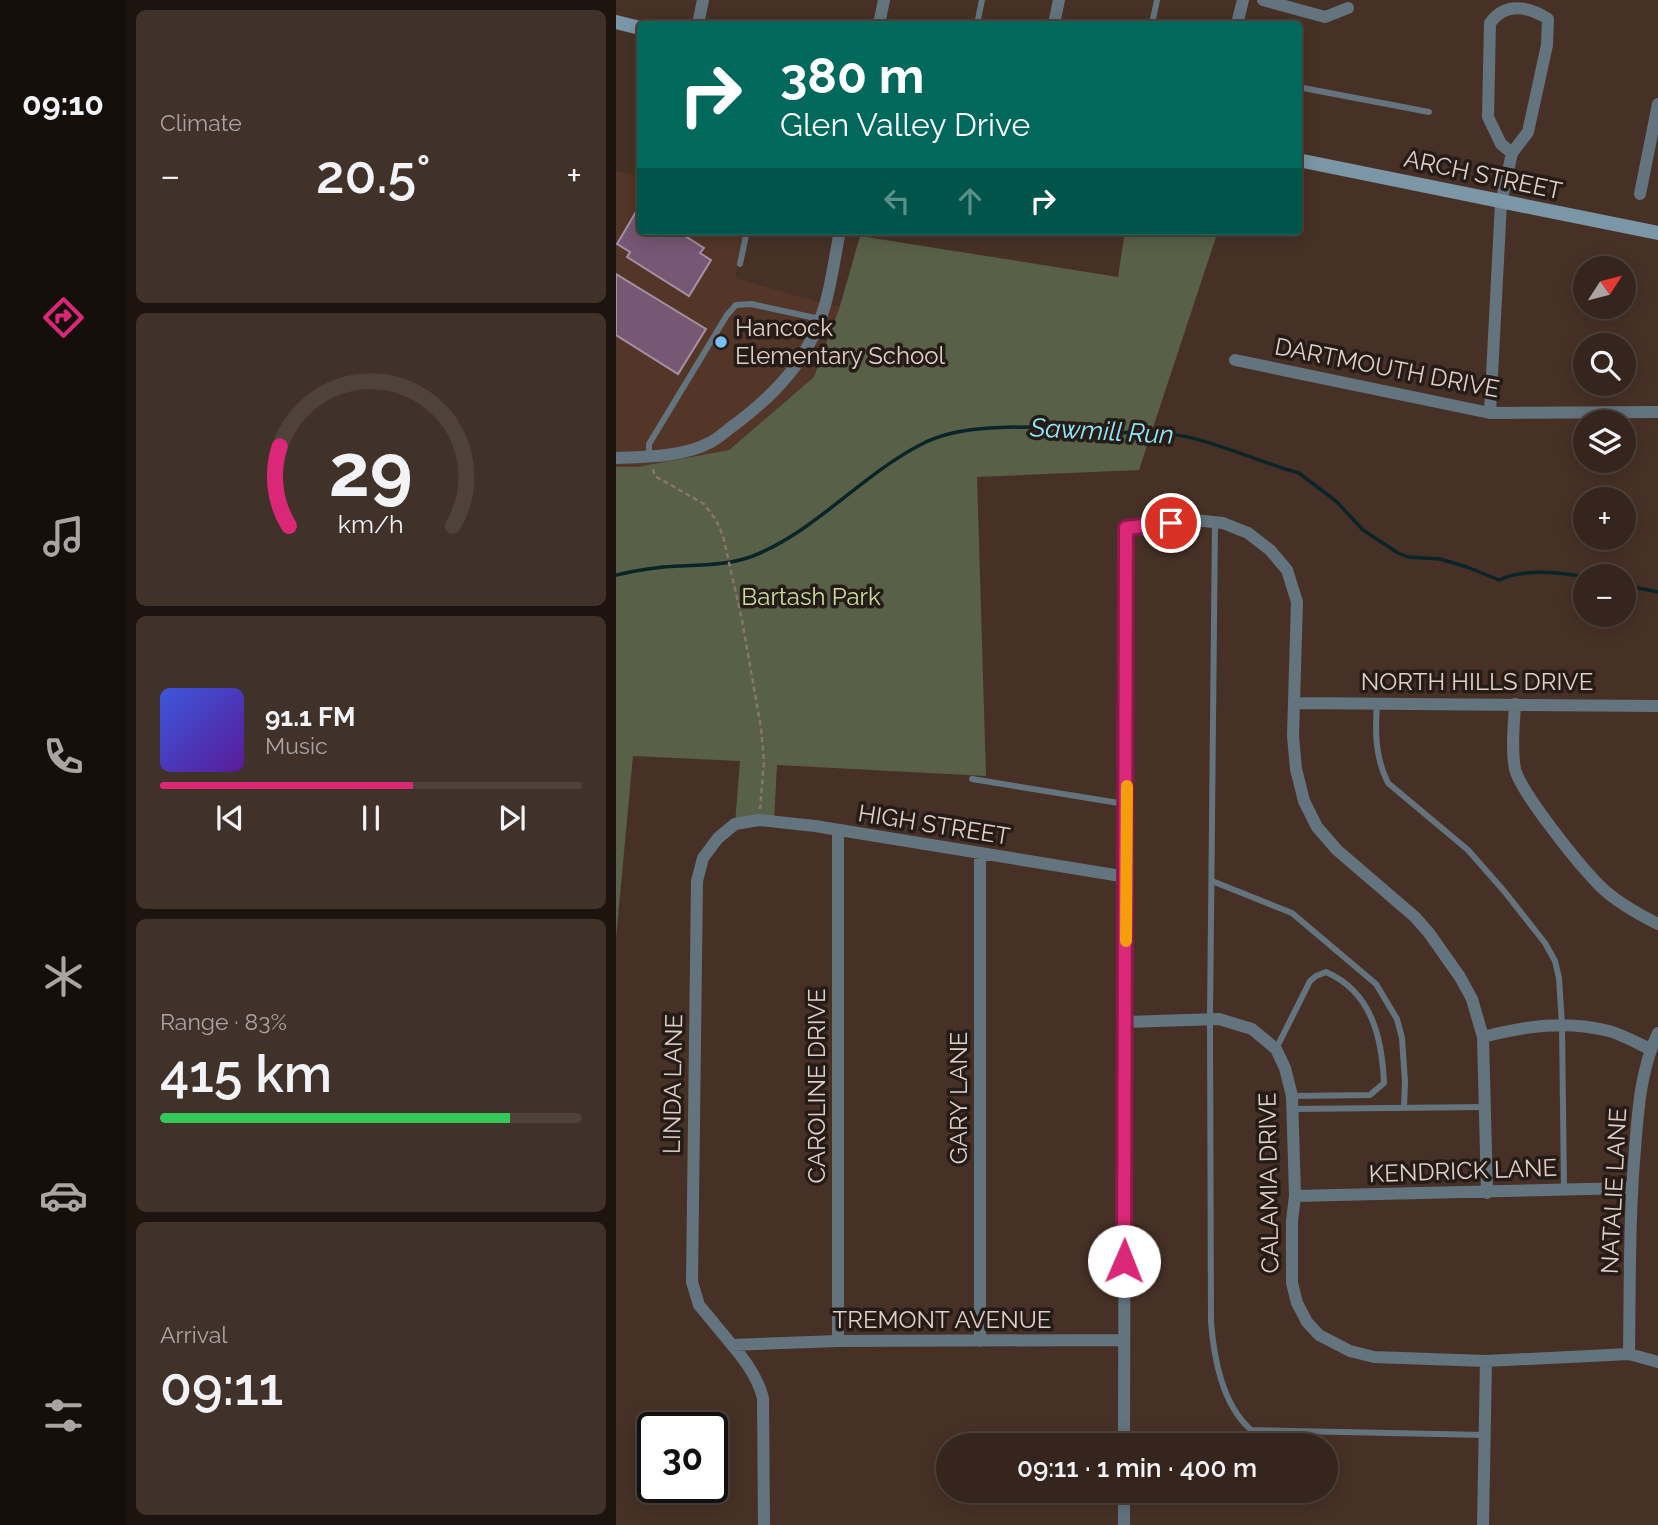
<!DOCTYPE html>
<html lang="en">
<head>
<meta charset="utf-8">
<style>
  :root { --surface:#35251c; --page:#403129; --text:#f1f3f6; --muted:#aaa5a3; --line:#4f423b; --accent:#db2777 }
  body { margin:0; font-family:Raleway,sans-serif; background:var(--page); color:var(--text); height:100vh; display:flex; flex-direction:column; font-size:26px; white-space:nowrap }
  * { box-sizing:border-box; margin:0 }
  p { font-size:23px; color:var(--muted) }
  .icon { flex:none; width:38px; height:38px; fill:none; stroke:currentColor; stroke-width:2; stroke-linecap:round; stroke-linejoin:round }
  .map { position:relative; flex:1; overflow:hidden }
  .side { display:flex; flex-direction:column; gap:10px; padding:10px; background:#1d140f; width:490px }
  .side>* { flex:none }
  .top-card { position:absolute; left:21px; top:21px; width:665px; height:214px; border-radius:7px; box-shadow:0 4px 18px #0003,0 0 0 2px var(--line); background:#00695c; color:#fff; overflow:hidden }
  .needle { width:46px; rotate:54deg }
  .buttons { position:absolute; left:957px; top:256px; display:grid; gap:14px }
  .buttons a { display:grid; place-items:center; width:63px; height:63px; border-radius:50%; background:var(--surface); box-shadow:0 4px 18px #0003,0 0 0 2px var(--line); font-size:35px }
  .speed { position:absolute; left:21px; top:1412px; display:flex; gap:14px; font-size:35px; font-weight:700; text-align:center }
  .speed>* { display:grid; place-content:center; width:91px; height:91px; border-radius:50%; background:var(--surface); box-shadow:0 4px 18px #0003,0 0 0 2px var(--line); line-height:1 }
  .speed .limit { border:4px solid #111; border-radius:10px; background:#fff; color:#111 }
  .pin { position:absolute; display:grid; place-items:center; width:60px; height:60px; color:#fff; margin:-30px; border:4px solid #fff; border-radius:50%; box-shadow:0 2px 7px #0007 }
  .me { position:absolute; width:77px; margin:-38px; rotate:1deg; stroke-linejoin:round; filter:drop-shadow(0 0 5px #0008) }
  .turn { display:flex; align-items:center; gap:24px; height:147px; padding:0 28px; font-size:32px }
  .turn .icon { width:91px; height:91px; stroke-width:2.5 }
  .turn b { display:block; font-size:49px; line-height:60px }
  .lanes { display:flex; align-items:center; height:66px; padding:0 28px; background:#0003; justify-content:center; gap:35px; direction:ltr }
  .lanes .off { opacity:.35 }
  .big { font-size:52px; font-weight:600; line-height:1.1 }
  .side .card { flex:1; display:flex; flex-direction:column; justify-content:center; gap:10px; min-width:0; padding:0 24px; border-radius:10px; background:var(--page) }
  .side .dial { align-items:center; gap:0 }
  .dial svg { height:182px; overflow:visible; fill:none; stroke:var(--line); stroke-width:7; stroke-linecap:round; text-anchor:middle }
  .dial text { fill:var(--text); stroke:none }
  .song { display:flex; align-items:center; gap:21px }
  .cover { width:84px; height:84px; border-radius:10px; background:linear-gradient(135deg,hsl(230 70% 55%),hsl(270 70% 35%)) }
  .played { height:7px; border-radius:4px; background:linear-gradient(90deg,var(--accent) 60%,var(--line) 60%) }
  .keys { display:flex; justify-content:space-around; direction:ltr }
  .heat { display:flex; justify-content:space-between; align-items:center; font-size:38px; direction:ltr }
  .charge { height:10px; border-radius:5px; background:linear-gradient(90deg,#34c759 83%,var(--line) 0) }
  .trip { position:absolute; left:320px; top:1433px; width:402px; height:70px; border-radius:35px; background:var(--surface); box-shadow:0 4px 18px #0003,0 0 0 2px var(--line); font-weight:600; line-height:70px; text-align:center }
  main { display:flex; flex:1; min-height:0 }
  .tab-bar { display:flex; flex-direction:column; width:126px; justify-content:space-around; align-items:center; background:#150f0b; color:var(--muted) }
  .tab-bar .icon { width:49px; height:49px }
  .tab-bar .on { color:var(--accent) }
  .tab-bar b { font-size:32px; color:var(--text) }
  .map>svg:first-child { display:block }
</style>
</head>
<body>
<main>
<nav class="tab-bar">
<b>09:10</b>
<svg class="icon on" aria-label="directions" viewBox="0 0 24 24"><path d="M12 3l9 9-9 9-9-9zM9 14v-3h6M13 9l2 2-2 2"/></svg>
<svg class="icon" aria-label="music" viewBox="0 0 24 24"><path d="M9 18V5l10-2v13"/><circle cx="6" cy="18" r="3"/><circle cx="16" cy="16" r="3"/></svg>
<svg class="icon" aria-label="phone" viewBox="0 0 24 24"><path d="M5 4h4l2 5-3 2q2 4 5 5l2-3 5 2v4C11 20 4 13 5 4z"/></svg>
<svg class="icon" aria-label="climate" viewBox="0 0 24 24"><path d="M12 3v18M4 7l16 10M4 17L20 7"/></svg>
<svg class="icon" aria-label="car" viewBox="0 0 24 24"><path d="M5 17H2v-5l4-1 3-4h7l3 4 3 1v5h-3M9 17h6M6 11h13"/><circle cx="7" cy="17" r="2"/><circle cx="17" cy="17" r="2"/></svg>
<svg class="icon" aria-label="filters" viewBox="0 0 24 24"><path d="M4 7h16M4 17h16"/><circle cx="9" cy="7" r="2"/><circle cx="15" cy="17" r="2"/></svg>
</nav>
<section class="side">
<div class="card"><p>Climate</p>
<div class="heat"><a>−</a><b class="big">20.5°</b><a>+</a></div>
</div>
<div class="card dial"><svg viewBox="0 0 100 80">
<path d="M14 69A42 42 0 1 1 86 69"/>
<path d="M14 69A42 42 0 0 1 10 34" stroke="#db2777"/>
<text x="50" y="56" font-size="32" font-weight="700">29</text>
<text x="50" y="72" font-size="11">km/h</text>
</svg></div>
<div class="card">
<div class="song"><i class="cover"></i><div><b>91.1 FM</b><p>Music</p></div></div>
<div class="played"></div>
<div class="keys"><svg class="icon" aria-label="previous" viewBox="0 0 24 24"><path d="M18 5L8 12l10 7zM5 5v14"/></svg><svg class="icon" aria-label="pause" viewBox="0 0 24 24"><path d="M8 5v14M16 5v14"/></svg><svg class="icon" aria-label="next" viewBox="0 0 24 24"><path d="M6 5l10 7-10 7zM19 5v14"/></svg></div>
</div>
<div class="card"><p>Range · 83%</p><b class="big">415 km</b><div class="charge"></div></div>
<div class="card"><p>Arrival</p><b class="big">09:11</b></div>
</section>
<div class="map">
<svg width="1042" height="1525" viewBox="0 0 1042 1525">
  <rect width="100%" height="100%" fill="#473126"/>
  <!-- built -->
  <path fill="#533627" d="M0,171L24,176V231H129L119,278L209,304L224,306L198,377L113,450L21,467H0Z"/>
  <!-- green -->
  <path fill="#596048" d="M509,231H602L523,470L361,477L370,776L161,765L158,821L119,824L124,761L17,756L0,938V467H21L113,450L198,377L224,306L244,236L502,277Z"/>
  <g fill="none" stroke-linecap="round" stroke-linejoin="round">
    <!-- stream -->
    <path stroke="#09252a" stroke-width="3.5" d="M0,575C21,570 42,567 63,566C88,565 113,565 137,556C200,531 245,475 306,444C340,426 389,427 426,427C444,427 490,428 504,433C573,425 621,456 683,473L721,502L747,530L782,553L792,557L824,559L851,567L883,580C908,568 943,572 970,577
      M1008,585L1042,592"/>
  </g>
  <!-- building -->
  <path fill="#765774" stroke="#a590a3" stroke-width="2" d="M24,205V231H61L88,248L84,253L95,260L73,296L11,257L14,252L1,244Z
    M0,274L90,329L62,374L0,335Z"/>
  <g fill="none" stroke-linecap="round" stroke-linejoin="round">
    <!-- path -->
    <path stroke="#88756c" stroke-width="2.5" stroke-dasharray="5 3.5" stroke-linecap="butt" d="M37,469L39,476L88,504L100,520L107,536L126,620L145,728L148,762L144,809"/>
    <!-- lane -->
    <path stroke="#63747f" stroke-width="6" d="M361,24L366,0
      M536,24L541,0
      M682,87L813,112
      M124,264L131,231
      M33,457V444L111,315L120,305L135,304L204,319
      M599,523L594,1018L595,1322C598,1359 606,1404 635,1430L869,1435
      M761,703C759,732 759,757 772,783L852,850L888,891L929,943L939,961L943,978L946,1025L948,1189
      M356,779L509,804
      M596,881L676,913L760,984L781,1019L786,1038L789,1082L788,1108
      M660,1049L694,981L700,976L710,972C756,992 766,1038 768,1083L754,1095L676,1096
      M677,1109L869,1107"/>
    <!-- street -->
    <path stroke="#63747f" stroke-width="12" d="M647,0L709,17L732,8
      M82,24L87,0
      M263,24L268,0
      M438,24L443,0
      M621,24L627,0
      M1024,194L1042,104
      M619,360L874,413L1042,412
      M874,413L885,203L896,153L912,132L931,45L932,19C912,6 889,2 874,23L872,117L885,144L896,153
      M0,458C31,457 67,457 95,442C104,437 112,429 121,423C163,391 194,357 209,305C216,281 219,255 224,231
      M679,703L1042,706
      M899,704C898,725 895,748 899,769C905,793 964,866 984,886C1000,902 1022,914 1042,924
      M222,831V1341
      M510,1022L603,1019L636,1029L660,1049L669,1068L676,1096L679,1196L676,1221V1283L681,1303L691,1322L703,1335L734,1351L758,1357L870,1361L1013,1354L1042,1362
      M867,1037C909,1026 951,1020 993,1031C1007,1035 1021,1043 1034,1049
      M679,1196L1015,1188
      M507,1340L222,1341L116,1345L83,1305L76,1282L81,881L87,858L102,838L119,824L143,820L199,826L511,877
      M364,1341V854
      M116,1345C130,1361 142,1378 147,1398L148,1525
      M1013,1354C1014,1285 1013,1217 1019,1149C1022,1109 1025,1068 1042,1033
      M508,1446L510,528L578,520L607,523L632,533L654,550L671,570L681,602L677,736L680,769L688,801L701,827L721,850L799,917L813,933L844,977L856,999L867,1037L871,1193
      M508,1491V1525
      M867,1525L870,1361"/>
    <!-- secondary -->
    <path stroke="#7b96a7" stroke-width="14" d="M0,22L24,28
      M682,160L1042,233"/>
  </g>
  <g fill="none" stroke-linecap="round" stroke-linejoin="round">
    <defs>
      <path id="route" d="M508,1261L510,528L555,523"/>
    </defs>
    <!-- route casing -->
    <use href="#route" stroke="#8e194d" stroke-width="18"/>
    <!-- route -->
    <use href="#route" stroke="#db2777" stroke-width="12"/>
    <!-- slow -->
    <path stroke="#f59e0b" stroke-width="12" d="M510,941L511,786"/>
  </g>
  <!-- markers -->
  <circle fill="#79bff8" stroke="#261c17" stroke-width="2.5" cx="105" cy="342" r="7"/>
  <g text-anchor="middle" stroke-width="7" stroke-linejoin="round" paint-order="stroke">
    <!-- street labels -->
    <g font-size="24" fill="#ded0c9" stroke="#261c17">
      <text transform="translate(867 175) rotate(12)" y="8">ARCH STREET</text>
      <text transform="translate(771 368) rotate(11)" y="8">DARTMOUTH DRIVE</text>
      <text x="861" y="690">NORTH HILLS DRIVE</text>
      <text transform="translate(318 825) rotate(9)" y="8">HIGH STREET</text>
      <text transform="translate(57 1084) rotate(-89)" y="8">LINDA LANE</text>
      <text transform="translate(201 1086) rotate(-90)" y="8">CAROLINE DRIVE</text>
      <text transform="translate(343 1098) rotate(-90)" y="8">GARY LANE</text>
      <text transform="translate(847 1171) rotate(-2)" y="8">KENDRICK LANE</text>
      <text transform="translate(653 1183) rotate(-91)" y="8">CALAMIA DRIVE</text>
      <text transform="translate(998 1191) rotate(-87)" y="8">NATALIE LANE</text>
      <text x="326" y="1328">TREMONT AVENUE</text>
    </g>
    <!-- poi labels -->
    <g font-size="24" fill="#ded0c9" stroke="#261c17" text-anchor="start">
      <text x="119" y="336">Hancock<tspan x="119" dy="28">Elementary School</tspan></text>
    </g>
    <!-- park labels -->
    <g font-size="24" fill="#cadd9c" stroke="#261c17">
      <text x="195" y="605">Bartash Park</text>
    </g>
    <!-- water labels -->
    <g font-size="26" font-style="italic" fill="#8fe7f9" stroke="#261c17">
      <text transform="translate(486 431) rotate(3)" y="9">Sawmill Run</text>
    </g>
  </g>
</svg>
<div class="buttons">
<a><svg class="needle" viewBox="-14 -14 28 28"><path d="M0-13l5 13h-10z" fill="#e53935"/><path d="M0 13l5-13h-10z" fill="#aaa5a3"/></svg></a>
<a><svg class="icon" aria-label="search" viewBox="0 0 24 24"><circle cx="10" cy="10" r="6"/><path d="M15 15l6 6"/></svg></a>
<a><svg class="icon" aria-label="layers" viewBox="0 0 24 24"><path d="M12 4l9 5-9 5-9-5zM3 14l9 5 9-5"/></svg></a>
<a>+</a>
<a>−</a>
</div>
<div class="speed"><div class="limit">30</div></div>
<div class="pin" style="left:555px;top:523px;background:#d93025"><svg class="icon" aria-label="arrive" viewBox="0 0 24 24"><path d="M6 21V4h12l-3 4 3 4H6"/></svg></div>
<svg class="me" style="left:508px;top:1261px" viewBox="-20 -20 40 40"><circle r="19" fill="#fff"/><path d="M0-13L10 11 0 6-10 11z" fill="#db2777"/></svg>
<div class="trip">09:11 · 1 min · 400 m</div>
<div class="top-card">
<div class="turn"><svg class="icon" aria-label="right" viewBox="0 0 24 24"><path d="M7 20v-9h11M14 6l5 5-5 5"/></svg><div><b>380 m</b>Glen Valley Drive</div></div>
<div class="lanes"><svg class="icon off" aria-label="left" viewBox="0 0 24 24"><path d="M17 20v-9H6M10 6l-5 5 5 5"/></svg><svg class="icon off" aria-label="ahead" viewBox="0 0 24 24"><path d="M12 20V5M6 11l6-6 6 6"/></svg><svg class="icon" aria-label="right" viewBox="0 0 24 24"><path d="M7 20v-9h11M14 6l5 5-5 5"/></svg></div>
</div>
</div>
</main>
</body>
</html>
